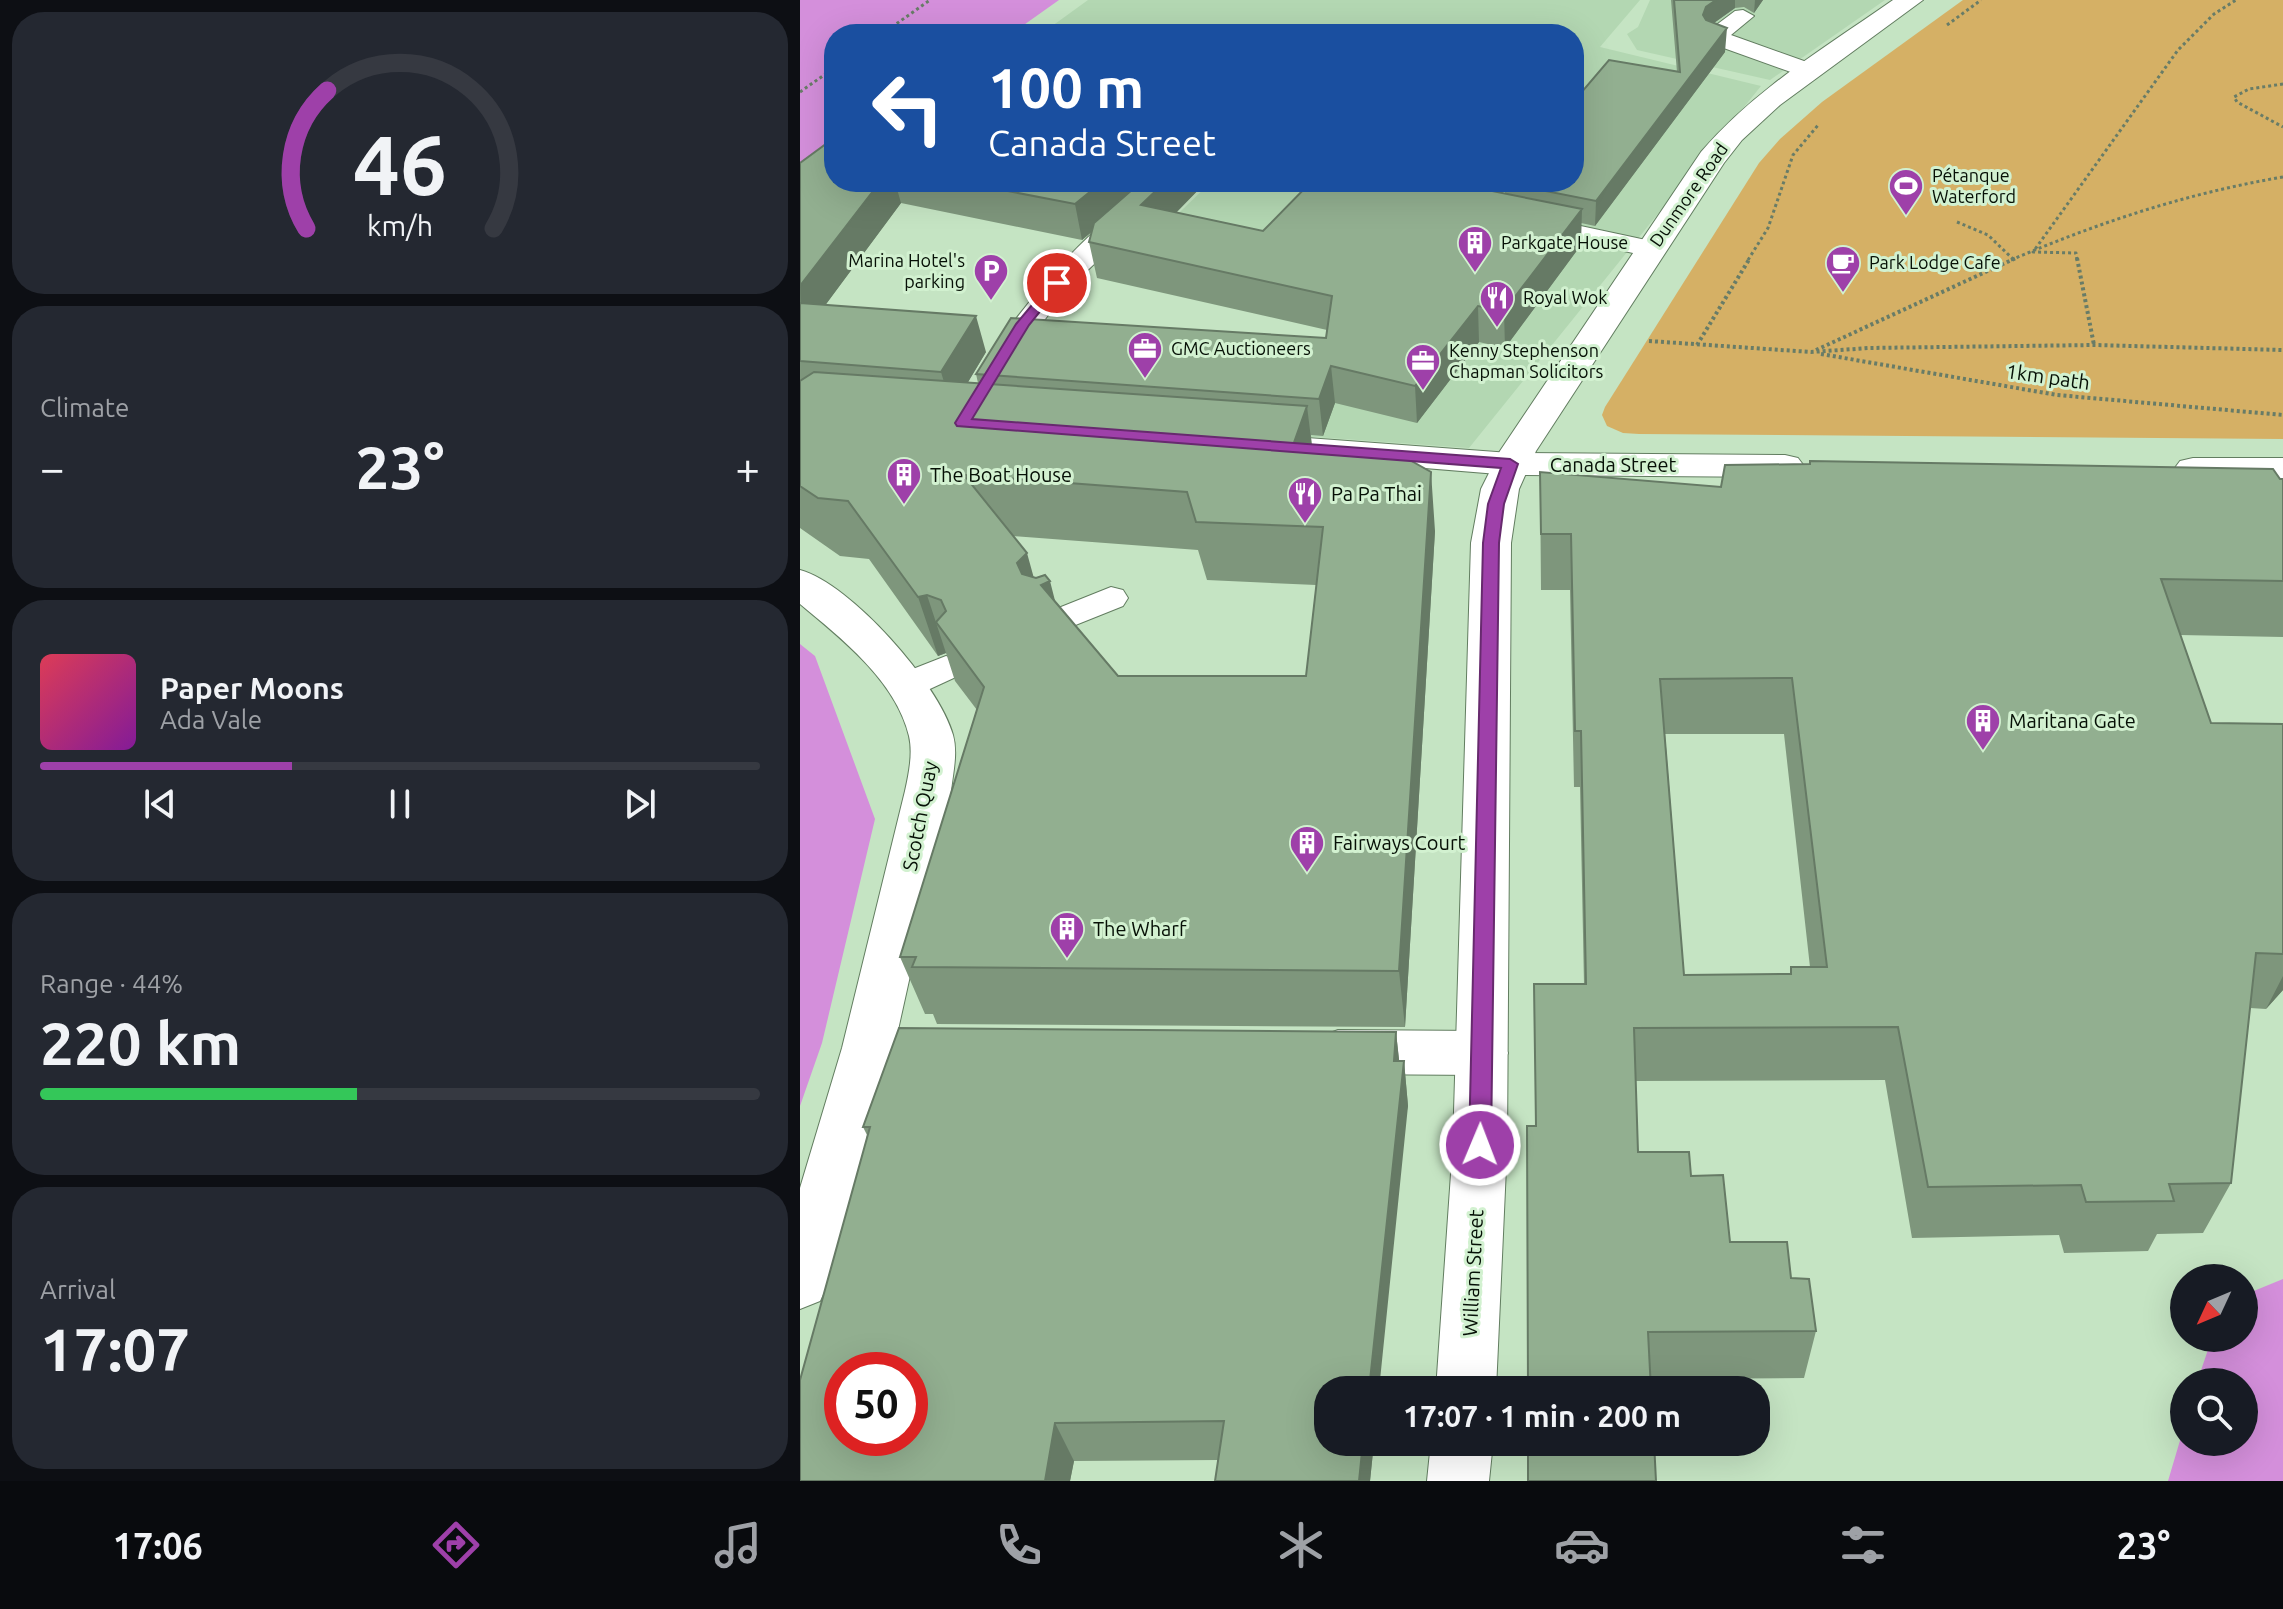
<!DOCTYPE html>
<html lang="en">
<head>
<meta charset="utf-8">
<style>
  :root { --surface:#171b24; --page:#242831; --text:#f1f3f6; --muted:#9ea1a6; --line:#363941; --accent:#9e40a9 }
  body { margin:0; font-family:Ubuntu,sans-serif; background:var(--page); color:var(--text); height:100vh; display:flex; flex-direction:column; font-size:30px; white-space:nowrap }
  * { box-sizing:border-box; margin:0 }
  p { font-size:26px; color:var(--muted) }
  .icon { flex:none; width:44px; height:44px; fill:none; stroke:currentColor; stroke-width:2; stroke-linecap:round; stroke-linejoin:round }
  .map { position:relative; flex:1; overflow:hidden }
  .panel { display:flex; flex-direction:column; gap:12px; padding:12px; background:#0d0f14; width:800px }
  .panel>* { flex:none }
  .banner { position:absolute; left:24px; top:24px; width:760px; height:168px; border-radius:32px; box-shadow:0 8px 32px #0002; background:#1a4fa0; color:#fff; overflow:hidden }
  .needle { width:52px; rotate:226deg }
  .buttons { position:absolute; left:1370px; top:1264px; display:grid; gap:16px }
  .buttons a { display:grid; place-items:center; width:88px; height:88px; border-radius:50%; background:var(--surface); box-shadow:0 8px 32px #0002; font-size:40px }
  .speed { position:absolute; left:24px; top:1352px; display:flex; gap:16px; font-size:40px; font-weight:700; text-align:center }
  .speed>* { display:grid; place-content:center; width:104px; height:104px; border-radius:50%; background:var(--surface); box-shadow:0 8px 32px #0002; line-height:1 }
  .speed .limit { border:12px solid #d22; background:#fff; color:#111 }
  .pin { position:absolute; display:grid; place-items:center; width:68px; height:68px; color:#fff; margin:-34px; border:4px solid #fff; border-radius:50%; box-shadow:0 2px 8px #0007 }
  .me { position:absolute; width:88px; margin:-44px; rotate:1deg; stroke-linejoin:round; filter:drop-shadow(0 0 6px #0008) }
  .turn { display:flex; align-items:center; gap:28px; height:168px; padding:0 32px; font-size:36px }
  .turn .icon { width:104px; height:104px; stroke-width:2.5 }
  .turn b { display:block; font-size:56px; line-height:68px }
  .big { font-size:60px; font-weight:600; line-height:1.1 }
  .panel .card { flex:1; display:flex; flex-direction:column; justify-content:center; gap:12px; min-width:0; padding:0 28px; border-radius:32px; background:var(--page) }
  .panel .dial { align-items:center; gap:0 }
  .dial svg { height:208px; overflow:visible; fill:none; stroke:var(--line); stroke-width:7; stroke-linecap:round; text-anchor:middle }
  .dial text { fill:var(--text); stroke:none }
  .song { display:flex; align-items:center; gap:24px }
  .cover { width:96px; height:96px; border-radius:12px; background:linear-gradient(135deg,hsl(350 70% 55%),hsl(290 70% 35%)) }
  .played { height:8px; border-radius:4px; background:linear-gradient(90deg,var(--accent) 35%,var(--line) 35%) }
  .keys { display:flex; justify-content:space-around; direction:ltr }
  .heat { display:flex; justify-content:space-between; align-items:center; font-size:44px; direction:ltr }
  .charge { height:12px; border-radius:6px; background:linear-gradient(90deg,#34c759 44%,var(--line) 0) }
  .trip { position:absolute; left:514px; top:1376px; width:456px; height:80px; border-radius:32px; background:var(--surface); box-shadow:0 8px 32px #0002; font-weight:600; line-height:80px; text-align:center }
  .dock { display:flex; height:128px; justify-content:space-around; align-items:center; background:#090b0e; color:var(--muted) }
  .dock .icon { width:56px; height:56px }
  .dock .on { color:var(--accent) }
  .dock b { font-size:36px; color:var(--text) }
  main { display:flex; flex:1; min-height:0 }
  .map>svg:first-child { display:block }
</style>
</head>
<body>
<main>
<section class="panel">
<div class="card dial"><svg viewBox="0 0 100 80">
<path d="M14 69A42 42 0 1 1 86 69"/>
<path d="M14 69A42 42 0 0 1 22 16" stroke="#9e40a9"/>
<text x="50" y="56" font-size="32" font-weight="700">46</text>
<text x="50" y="72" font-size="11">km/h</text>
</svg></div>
<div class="card"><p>Climate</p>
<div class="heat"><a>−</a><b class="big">23°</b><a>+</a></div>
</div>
<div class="card">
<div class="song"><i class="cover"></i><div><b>Paper Moons</b><p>Ada Vale</p></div></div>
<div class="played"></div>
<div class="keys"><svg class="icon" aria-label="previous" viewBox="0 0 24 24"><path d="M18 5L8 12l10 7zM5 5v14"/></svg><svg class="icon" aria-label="pause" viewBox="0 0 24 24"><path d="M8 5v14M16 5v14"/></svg><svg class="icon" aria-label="next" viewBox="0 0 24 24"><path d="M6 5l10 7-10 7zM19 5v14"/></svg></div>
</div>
<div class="card"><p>Range · 44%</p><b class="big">220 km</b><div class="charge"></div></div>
<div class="card"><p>Arrival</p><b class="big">17:07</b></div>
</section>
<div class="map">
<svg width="1483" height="1481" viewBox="0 0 1483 1481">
  <rect width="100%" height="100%" fill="#c5e4c3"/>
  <!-- built -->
  <path fill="#b3d7b2" d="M288,0H840L800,47L961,86L669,448L182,413L219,351L543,374L610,293L355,236L411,182H774V34H241Z
    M850,0H1085L970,80L837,50L827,34L838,27Z"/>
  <!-- green -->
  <path fill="#d5b065" d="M1163,0H1483V439L839,434L823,433L807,426L802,415L805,407L959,163L980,139L1022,102Z"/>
  <!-- water -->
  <path fill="#d48fdb" d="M0,0H259L211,34H34V158L0,182Z
    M0,644L15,656L75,819L22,1043L0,1106Z"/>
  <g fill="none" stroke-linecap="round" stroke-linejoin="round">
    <!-- river -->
    <path fill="#d48fdb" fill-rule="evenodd" d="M1483,1279V1481H1368L1384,1427V1442H1444V1382H1397L1412,1338H1444V1295Z"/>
    <defs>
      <path id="service" d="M943,10L954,16L931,35L1018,66L1021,71L1018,76H1002L907,42L904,37L907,32L935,11Z
        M329,209L338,212L342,217L338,222L268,289L210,365L200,368L190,365L186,359C210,325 291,219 329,209Z
        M734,216L860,243L864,249L860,255L851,257L725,229L721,224L725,219Z
        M311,587L323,590L328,598L323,606L253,634L241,631L236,623L241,615Z
        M146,656L158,660L163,668L158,676L119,694L107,697L95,694L90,685L95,676Z"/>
      <path id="pedestrian" d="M538,1030L682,1031L700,1038L708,1053L700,1068L682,1075L538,1074L520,1067L512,1052L520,1037Z"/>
      <path id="minor" d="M454,434L710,453L985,455L998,458L1004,466L998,474L985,477L710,475L441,453L436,445L441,437Z
        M1393,458H1483V480H1393L1380,477L1374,469L1380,461Z
        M0,570C51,584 139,684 153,735C158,753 153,773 151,791L94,1048L29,1282L20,1301L0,1309V1188L42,1048L105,791C109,773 113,753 109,736C96,681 41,638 0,604Z"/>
      <path id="secondary" d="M1093,0H1123L980,105L942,140L924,163L736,451L719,489L711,543L707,1145L696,1390H636L653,1145L671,543L681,489L700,451L901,152C955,89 1026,47 1093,0Z
        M631,1442H693L689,1481H627Z"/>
    </defs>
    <!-- service casing -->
    <use href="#service" stroke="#627d60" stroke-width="2"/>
    <!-- pedestrian casing -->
    <use href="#pedestrian" stroke="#627d60" stroke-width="2"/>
    <!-- minor casing -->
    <use href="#minor" stroke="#627d60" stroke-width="2"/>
    <!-- secondary casing -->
    <use href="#secondary" stroke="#627d60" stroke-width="2"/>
    <!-- path-far1 -->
    <path stroke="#687c67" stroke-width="3" stroke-dasharray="3 3" stroke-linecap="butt" d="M1147,25L1181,0
      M82,34L130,0
      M1483,84L1449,89L1434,97L1437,102L1483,127
      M0,92L34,68
      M1157,222L1188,235L1214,260
      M948,260L968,228L993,155L1019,124
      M1211,260C1300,222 1388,193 1483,177
      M1277,260L1276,253L1233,252L1378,50L1414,14L1436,0"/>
    <!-- path -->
    <path stroke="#687c67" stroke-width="4" stroke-dasharray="3 3" stroke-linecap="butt" d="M1277,258L1294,345
      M849,341L1011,352L1069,348L1294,345L1483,350
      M897,345L950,258
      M1016,350L1216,258
      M1021,354L1257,395L1483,415"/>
    <!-- service -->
    <use href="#service" fill="#fff" fill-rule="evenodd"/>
    <!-- pedestrian -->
    <use href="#pedestrian" fill="#fff" fill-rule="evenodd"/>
    <!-- minor -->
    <use href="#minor" fill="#fff" fill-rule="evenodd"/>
    <!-- secondary -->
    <use href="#secondary" fill="#fff" fill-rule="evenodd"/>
  </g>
  <!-- wall -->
  <path fill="#7e967c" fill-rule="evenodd" d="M871,0H963L954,13L944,7L935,8L914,23L925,52L795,226L781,223V245L705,348L679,342L617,423L535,403L523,436L511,435L512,450L635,531L605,1027L137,1024L133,1014H125L100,957L177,710L155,681L146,653L138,656L69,559L40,556L0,528V163L34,182H406L376,213L463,231L705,194V183L877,72ZM101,203L282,240L292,232L289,242L297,278L527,330L526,338L176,374L178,383L168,382L186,352L26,304ZM213,536L398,550L407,580L516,585L506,676H318L255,601L233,577Z
    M1010,461L1483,479V637L1380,635L1411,723L1483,724V990L1466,1009L1450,1008L1431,1183L1403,1233L1357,1234L1348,1251L1264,1253L1259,1235L1112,1238L1085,1080L836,1081L838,1152L891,1176L930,1242L991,1278L1016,1331L1004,1378L851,1379L735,1126L784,984L780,787H774L770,590H741L740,472L921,487L1009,464ZM865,734H984L1010,967H991L990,974L884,975Z
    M596,1032L599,1061H604L608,1106L528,1442H574L570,1481H415L418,1460L274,1461L270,1481H0L67,1135L63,1127Z"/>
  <!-- shaded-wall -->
  <path fill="#667a65" d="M916,0H935V8L904,30L903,15L906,7Z
    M955,0H963L954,13Z
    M927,28L925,52L795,226L796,201Z
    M80,182H95L101,203L1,338L0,286Z
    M302,182H350L282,240L275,204Z
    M365,182H406L348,241L341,205Z
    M782,209L781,245L705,348L704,311Z
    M678,306L679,342L617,423L615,386Z
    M176,316L186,352L152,409L141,372Z
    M531,366L535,403L523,436L519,399Z
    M507,406L514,463L492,448Z
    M631,472L635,531L605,1027L599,971Z
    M227,553L243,611L233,621L217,563Z
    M250,581L265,640L241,585Z
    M127,595L146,653L138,656L118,597Z
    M1483,976V990L1466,1009Z
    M596,1032L601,1077L594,1061Z
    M604,1061L608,1106L579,1390H569Z
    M255,1423L274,1461L270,1481H245Z
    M563,1442H574L570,1481H559Z"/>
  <!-- building -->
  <path fill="#92af90" stroke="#667a65" stroke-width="2" fill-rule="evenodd" d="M874,0H916L906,7L903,15L906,20L927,28L796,201L705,183L774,182V101L809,60L880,72Z
    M34,138V182H80L0,286V163Z
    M161,182H302L275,204Z
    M341,182H365L341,205L463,231L511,182H647L782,209L704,311L678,306L615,386L531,366L519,399L176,374L211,318L526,338L532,296L289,242L294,223Z
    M0,303L176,316L141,372L0,361Z
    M14,372L507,406L492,448L606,458L631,472L599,971L112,967L116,957H100L184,687L136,622L146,611L141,600L127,595L118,597L48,501L18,498L0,486V381ZM164,475L387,492L396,522L523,527L506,676H318L241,585L250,581L245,575L236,578L222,574L217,563L227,553Z
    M1010,461L1473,469L1480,479H1483V581L1361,579L1411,723L1483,724V954L1456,953L1431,1183L1369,1184L1374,1201L1286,1202L1281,1185L1128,1187L1098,1027L834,1028L838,1152H889L891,1176L923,1175L930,1242H987L991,1278L1009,1279L1016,1331L848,1332L851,1390H728L727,1126H736L734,984H786L781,731H775L771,534H741L740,472L921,487L925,465L1010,464ZM992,678L1027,967H991V974L884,975L860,679Z
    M99,1028L596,1032L594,1061H604L569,1390H528V1442H563L559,1481H415L424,1421L255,1423L245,1481H0V1380L70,1127H63ZM42,1370H110V1438H42Z
    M728,1442H854L856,1481H728Z"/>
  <!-- route -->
  <path fill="#9e40a9" stroke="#672a6e" stroke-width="2" d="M252,281L263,283L229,325L172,419L710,459L718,464L704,504L699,543L691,1145L688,1152L680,1155L672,1152L669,1145L683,543L688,504L701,468L157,426L155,423L216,324Z"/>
  <!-- icons -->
  <defs>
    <symbol id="stadium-pin" viewBox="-11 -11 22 30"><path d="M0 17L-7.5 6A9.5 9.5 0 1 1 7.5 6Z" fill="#9e40a9" stroke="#d2f1d0"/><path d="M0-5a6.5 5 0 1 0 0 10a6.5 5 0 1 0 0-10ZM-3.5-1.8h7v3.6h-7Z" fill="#fff"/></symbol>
    <symbol id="building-pin" viewBox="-11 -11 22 30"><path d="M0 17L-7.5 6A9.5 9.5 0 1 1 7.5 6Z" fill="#9e40a9" stroke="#d2f1d0"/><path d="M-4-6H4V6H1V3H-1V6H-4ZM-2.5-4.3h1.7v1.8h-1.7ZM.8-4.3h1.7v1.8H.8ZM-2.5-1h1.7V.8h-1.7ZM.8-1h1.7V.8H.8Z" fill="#fff"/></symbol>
    <symbol id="cafe-pin" viewBox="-11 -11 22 30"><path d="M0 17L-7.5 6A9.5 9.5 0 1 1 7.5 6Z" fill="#9e40a9" stroke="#d2f1d0"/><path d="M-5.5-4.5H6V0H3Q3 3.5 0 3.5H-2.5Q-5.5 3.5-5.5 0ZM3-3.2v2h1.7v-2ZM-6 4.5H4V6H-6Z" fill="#fff"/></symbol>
    <symbol id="parking-pin" viewBox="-11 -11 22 30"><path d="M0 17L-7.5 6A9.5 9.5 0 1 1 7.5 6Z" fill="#9e40a9" stroke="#d2f1d0"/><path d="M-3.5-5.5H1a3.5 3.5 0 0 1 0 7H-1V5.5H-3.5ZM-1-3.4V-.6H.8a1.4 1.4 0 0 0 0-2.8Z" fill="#fff"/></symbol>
    <symbol id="restaurant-pin" viewBox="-11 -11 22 30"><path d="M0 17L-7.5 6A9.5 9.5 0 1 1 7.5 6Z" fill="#9e40a9" stroke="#d2f1d0"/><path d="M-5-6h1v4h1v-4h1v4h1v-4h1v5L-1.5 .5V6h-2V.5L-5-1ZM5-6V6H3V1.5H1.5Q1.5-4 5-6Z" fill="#fff"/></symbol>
    <symbol id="office-pin" viewBox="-11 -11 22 30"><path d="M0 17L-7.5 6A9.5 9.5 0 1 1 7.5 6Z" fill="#9e40a9" stroke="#d2f1d0"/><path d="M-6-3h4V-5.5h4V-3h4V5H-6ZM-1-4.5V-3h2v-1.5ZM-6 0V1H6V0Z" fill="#fff"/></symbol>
  </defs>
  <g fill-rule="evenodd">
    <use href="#stadium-pin" x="1086" y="166" width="40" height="54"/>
    <use href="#building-pin" x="655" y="223" width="40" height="54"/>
    <use href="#cafe-pin" x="1023" y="243" width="40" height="54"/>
    <use href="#parking-pin" x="171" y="251" width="40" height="54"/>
    <use href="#restaurant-pin" x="677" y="278" width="40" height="54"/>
    <use href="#office-pin" x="325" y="329" width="40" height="54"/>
    <use href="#office-pin" x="603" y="341" width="40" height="54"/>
    <use href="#building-pin" x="84" y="455" width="40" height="54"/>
    <use href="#restaurant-pin" x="485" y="474" width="40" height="54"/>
    <use href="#building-pin" x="1163" y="701" width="40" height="54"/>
    <use href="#building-pin" x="487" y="823" width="40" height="54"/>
    <use href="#building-pin" x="247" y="909" width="40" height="54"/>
  </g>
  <g text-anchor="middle" stroke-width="6" stroke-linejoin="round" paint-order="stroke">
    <!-- far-poi labels -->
    <g font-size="18" fill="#061006" stroke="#d2f1d0" text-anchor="start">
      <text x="1132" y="182">Pétanque<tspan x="1132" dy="21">Waterford</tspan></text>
      <text x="701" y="249">Parkgate House</text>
      <text x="165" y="267" text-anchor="end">Marina Hotel's<tspan x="165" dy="21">parking</tspan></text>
      <text x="1069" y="269">Park Lodge Cafe</text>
      <text x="723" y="304">Royal Wok</text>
      <text x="371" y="355">GMC Auctioneers</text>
      <text x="649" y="357">Kenny Stephenson<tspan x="649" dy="21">Chapman Solicitors</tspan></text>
    </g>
    <!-- far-street labels -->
    <g font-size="18" fill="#061006" stroke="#d2f1d0">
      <text transform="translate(889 195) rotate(-55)" y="6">Dunmore Road</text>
    </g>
    <!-- street labels -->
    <g font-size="20" fill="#061006" stroke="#d2f1d0">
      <text transform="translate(1248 377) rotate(8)" y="7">1km path</text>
      <text x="813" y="472">Canada Street</text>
      <text transform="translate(120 816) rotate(-79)" y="7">Scotch Quay</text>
      <text transform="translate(673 1273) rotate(-87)" y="7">William Street</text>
    </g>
    <!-- poi labels -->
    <g font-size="20" fill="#061006" stroke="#d2f1d0" text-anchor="start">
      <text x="130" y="482">The Boat House</text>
      <text x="531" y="501">Pa Pa Thai</text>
      <text x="1209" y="728">Maritana Gate</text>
      <text x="533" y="850">Fairways Court</text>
      <text x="293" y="936">The Wharf</text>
    </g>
  </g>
</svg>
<div class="buttons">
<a><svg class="needle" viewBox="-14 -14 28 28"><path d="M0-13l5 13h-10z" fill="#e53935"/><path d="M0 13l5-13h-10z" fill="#9ea1a6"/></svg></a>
<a><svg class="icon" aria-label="search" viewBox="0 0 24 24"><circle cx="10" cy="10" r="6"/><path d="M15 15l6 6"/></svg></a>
</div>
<div class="speed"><div class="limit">50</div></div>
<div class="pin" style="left:257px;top:283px;background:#d93025"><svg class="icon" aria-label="arrive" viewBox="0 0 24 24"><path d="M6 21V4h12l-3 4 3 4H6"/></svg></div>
<svg class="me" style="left:680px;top:1145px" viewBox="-20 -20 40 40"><circle r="17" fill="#9e40a9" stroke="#fff" stroke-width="3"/><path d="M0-11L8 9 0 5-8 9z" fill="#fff"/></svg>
<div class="trip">17:07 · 1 min · 200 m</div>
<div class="banner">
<div class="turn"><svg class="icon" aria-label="left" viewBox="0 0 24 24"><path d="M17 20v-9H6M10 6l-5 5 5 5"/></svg><div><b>100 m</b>Canada Street</div></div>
</div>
</div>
</main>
<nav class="dock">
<b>17:06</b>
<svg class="icon on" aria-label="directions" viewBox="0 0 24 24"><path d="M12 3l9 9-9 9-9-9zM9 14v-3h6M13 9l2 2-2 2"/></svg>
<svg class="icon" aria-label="music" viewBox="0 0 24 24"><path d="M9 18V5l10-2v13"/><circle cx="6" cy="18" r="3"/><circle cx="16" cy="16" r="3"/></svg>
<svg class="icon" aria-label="phone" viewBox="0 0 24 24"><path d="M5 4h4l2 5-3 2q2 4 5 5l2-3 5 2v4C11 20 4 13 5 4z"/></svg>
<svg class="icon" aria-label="climate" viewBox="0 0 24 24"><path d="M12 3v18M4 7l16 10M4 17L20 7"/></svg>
<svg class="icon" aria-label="car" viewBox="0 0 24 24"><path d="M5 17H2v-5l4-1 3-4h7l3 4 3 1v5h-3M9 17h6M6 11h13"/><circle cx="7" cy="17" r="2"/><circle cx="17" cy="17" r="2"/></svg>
<svg class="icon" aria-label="filters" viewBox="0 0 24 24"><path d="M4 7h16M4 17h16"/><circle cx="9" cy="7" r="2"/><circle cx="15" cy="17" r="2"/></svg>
<b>23°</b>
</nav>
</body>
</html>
